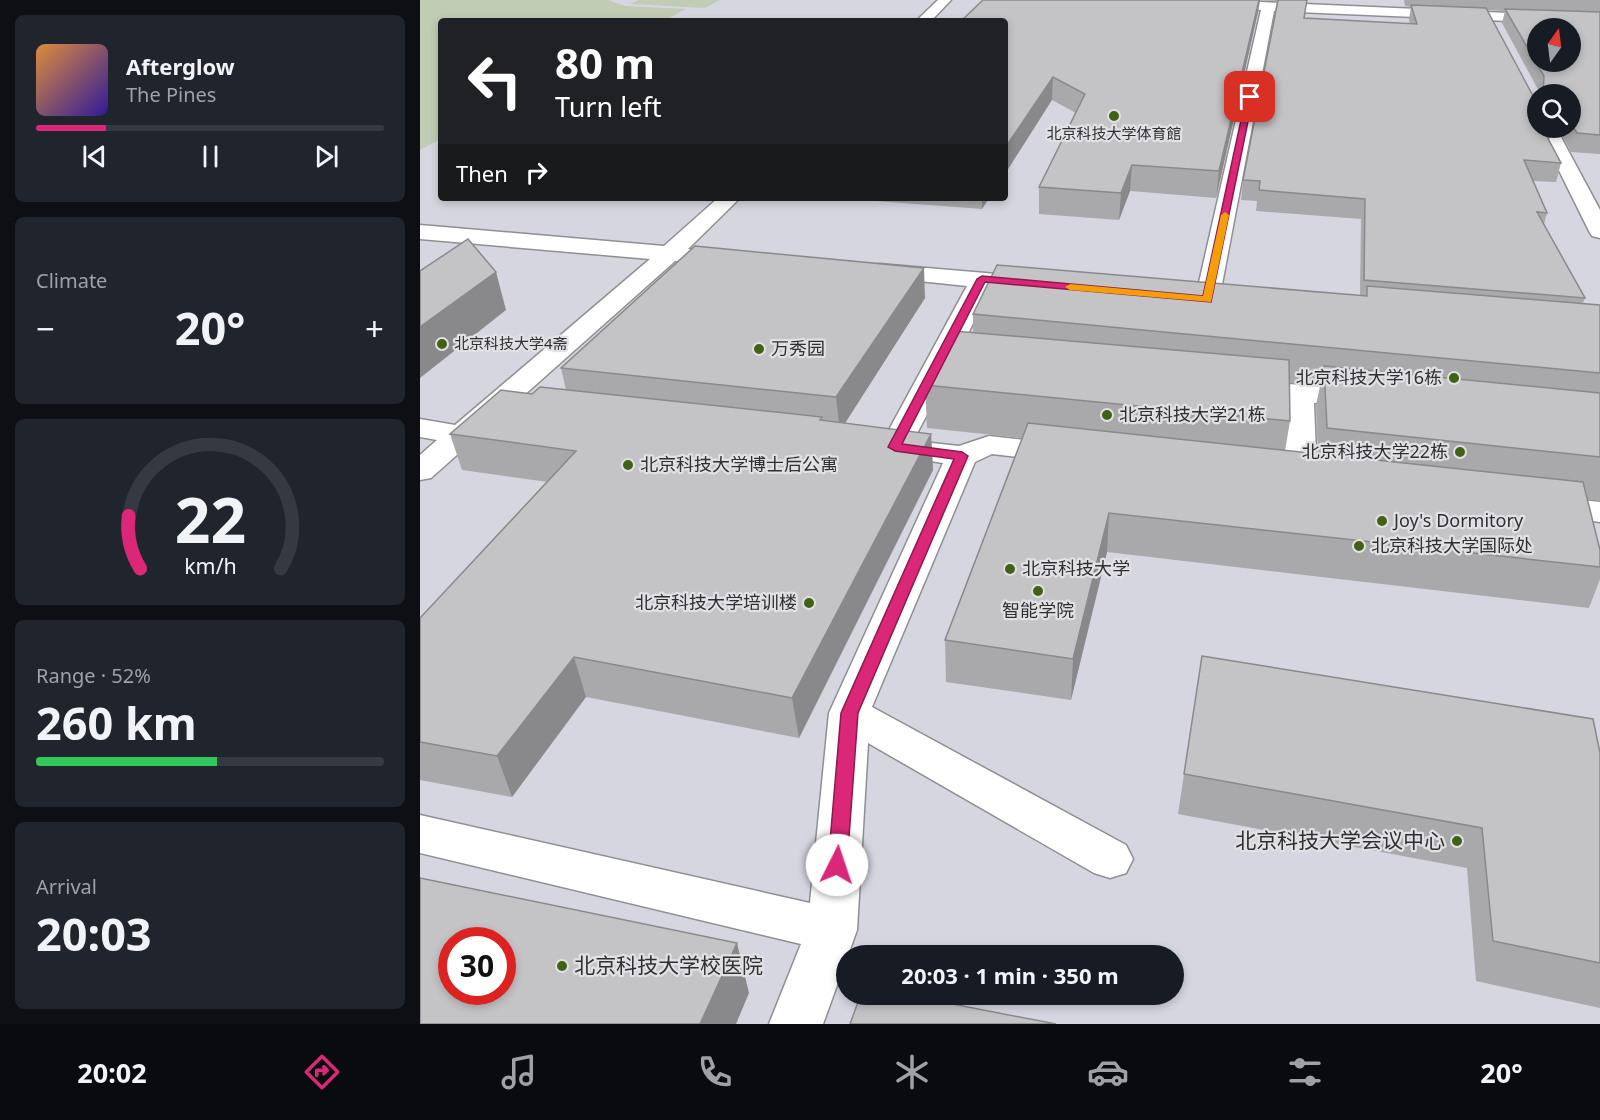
<!DOCTYPE html>
<html lang="en">
<head>
<meta charset="utf-8">
<style>
  :root { --surface:#171b24; --page:#20242c; --text:#f1f3f6; --muted:#9ea1a6; --line:#363941; --accent:#db2777 }
  body { margin:0; font-family:"Noto Sans","Noto Sans SC",sans-serif; background:var(--page); color:var(--text); height:100vh; display:flex; flex-direction:column; font-size:22px; white-space:nowrap }
  * { box-sizing:border-box; margin:0 }
  p { font-size:20px; color:var(--muted) }
  .icon { flex:none; width:33px; height:33px; fill:none; stroke:currentColor; stroke-width:2; stroke-linecap:round; stroke-linejoin:round }
  .map { position:relative; flex:1; overflow:hidden }
  .details { display:flex; flex-direction:column; gap:15px; padding:15px; background:#0d0f14; width:420px }
  .details>* { flex:none }
  .banner { position:absolute; left:18px; top:18px; width:570px; height:183px; border-radius:6px; box-shadow:0 3px 9px #0003; background:#202124; color:#fff; overflow:hidden }
  .needle { width:39px; rotate:14deg }
  .tools { position:absolute; left:1107px; top:18px; display:grid; gap:12px }
  .tools a { display:grid; place-items:center; width:54px; height:54px; border-radius:50%; background:var(--surface); box-shadow:0 3px 9px #0003; font-size:30px }
  .speed { position:absolute; left:18px; top:927px; display:flex; gap:12px; font-size:30px; font-weight:700; text-align:center }
  .speed>* { display:grid; place-content:center; width:78px; height:78px; border-radius:50%; background:var(--surface); box-shadow:0 3px 9px #0003; line-height:1 }
  .speed .limit { border:9px solid #d22; background:#fff; color:#111 }
  .pin { position:absolute; display:grid; place-items:center; width:51px; height:51px; color:#fff; margin:-26px; border-radius:12px; box-shadow:0 3px 9px #0006 }
  .me { position:absolute; width:66px; margin:-33px; rotate:4deg; stroke-linejoin:round; filter:drop-shadow(0 0 4px #0008) }
  .turn { display:flex; align-items:center; gap:21px; height:126px; padding:0 18px; font-size:27px }
  .turn .icon { width:78px; height:78px; stroke-width:2.5 }
  .turn b { display:block; font-size:42px; line-height:51px }
  .then { display:flex; align-items:center; height:57px; padding:0 18px; background:#0003; gap:12px; font-size:22px }
  .big { font-size:45px; font-weight:700; line-height:1.1 }
  .details .tile { flex:1; display:flex; flex-direction:column; justify-content:center; gap:9px; min-width:0; padding:0 21px; border-radius:9px; background:var(--page) }
  .details .dial { align-items:center; gap:0 }
  .dial svg { height:156px; overflow:visible; fill:none; stroke:var(--line); stroke-width:7; stroke-linecap:round; text-anchor:middle }
  .dial text { fill:var(--text); stroke:none }
  .song { display:flex; align-items:center; gap:18px }
  .cover { width:72px; height:72px; border-radius:9px; background:linear-gradient(135deg,hsl(30 70% 55%),hsl(250 70% 35%)) }
  .played { height:6px; border-radius:3px; background:linear-gradient(90deg,var(--accent) 20%,var(--line) 20%) }
  .keys { display:flex; justify-content:space-around; direction:ltr }
  .heat { display:flex; justify-content:space-between; align-items:center; font-size:33px; direction:ltr }
  .charge { height:9px; border-radius:4px; background:linear-gradient(90deg,#34c759 52%,var(--line) 0) }
  .trip { position:absolute; left:416px; top:945px; width:348px; height:60px; border-radius:30px; background:var(--surface); box-shadow:0 3px 9px #0003; font-weight:700; line-height:60px; text-align:center }
  .dock { display:flex; height:96px; justify-content:space-around; align-items:center; background:#090b0e; color:var(--muted) }
  .dock .icon { width:42px; height:42px }
  .dock .on { color:var(--accent) }
  .dock b { font-size:27px; color:var(--text) }
  main { display:flex; flex:1; min-height:0 }
  .map>svg:first-child { display:block }
</style>
</head>
<body>
<main>
<section class="details">
<div class="tile">
<div class="song"><i class="cover"></i><div><b>Afterglow</b><p>The Pines</p></div></div>
<div class="played"></div>
<div class="keys"><svg class="icon" aria-label="previous" viewBox="0 0 24 24"><path d="M18 5L8 12l10 7zM5 5v14"/></svg><svg class="icon" aria-label="pause" viewBox="0 0 24 24"><path d="M8 5v14M16 5v14"/></svg><svg class="icon" aria-label="next" viewBox="0 0 24 24"><path d="M6 5l10 7-10 7zM19 5v14"/></svg></div>
</div>
<div class="tile"><p>Climate</p>
<div class="heat"><a>−</a><b class="big">20°</b><a>+</a></div>
</div>
<div class="tile dial"><svg viewBox="0 0 100 80">
<path d="M14 69A42 42 0 1 1 86 69"/>
<path d="M14 69A42 42 0 0 1 8 42" stroke="#db2777"/>
<text x="50" y="56" font-size="32" font-weight="700">22</text>
<text x="50" y="72" font-size="11">km/h</text>
</svg></div>
<div class="tile"><p>Range · 52%</p><b class="big">260 km</b><div class="charge"></div></div>
<div class="tile"><p>Arrival</p><b class="big">20:03</b></div>
</section>
<div class="map">
<svg width="1180" height="1024" viewBox="0 0 1180 1024">
  <rect width="100%" height="100%" fill="#e1e1e5"/>
  <!-- built -->
  <path fill="#d6d6e1" fill-rule="evenodd" d="M0,0H1180V1024H0ZM21,21H585V198H21ZM1118,28H1150V62H1118ZM1118,94H1150V128H1118ZM32,940H82V992H32ZM426,956H753V994H426Z"/>
  <!-- green -->
  <path fill="#c0ccb4" d="M0,0H188L205,6L266,9L243,21H21V139L0,150Z
    M219,0H300L285,8L210,4Z"/>
  <g fill="none" stroke-linecap="round" stroke-linejoin="round">
    <defs>
      <path id="minor" d="M518,0H531L511,21H496Z
        M794,0L1180,17V25L854,11L799,300L796,305L787,307L778,305L775,300L841,10L789,7L787,4L789,1Z
        M1118,128H1136L1180,210V238L1172,236L1169,231Z
        M298,198H320L268,249L317,254L321,259L317,264L309,266L255,261L11,478L0,480V455L17,440L0,437V419L35,425L230,259L0,239V225L244,246Z
        M459,264L614,277L622,279L626,284L622,289L614,291L570,287L538,355L545,361L541,367L531,369L493,441L539,446L569,436L642,444L653,446L657,453L653,460L642,462L572,454L555,462L452,707L706,845L713,859L706,873L690,878L674,873L448,743L437,930L403,1024H349L381,944L0,853V815L390,903L409,713L523,463L458,453L454,447L458,441L464,439L547,286L451,276L447,271L451,266Z
        M824,380L902,387L912,390L916,396L912,402L894,403L897,479L892,486L881,489L870,486L865,479V400L814,394L810,388L814,382Z
        M1126,496L1180,502V522L1114,513L1110,506L1114,499Z"/>
    </defs>
    <!-- minor casing -->
    <use href="#minor" stroke="#8f8f92" stroke-width="3"/>
    <!-- minor -->
    <use href="#minor" fill="#fff" fill-rule="evenodd"/>
  </g>
  <!-- wall -->
  <path fill="#a9a9ab" fill-rule="evenodd" d="M563,0H887L884,18L990,24L989,19L991,7L985,6L984,0H1180V154L1151,152L1138,128H1150V94H1120V93L1082,23L1085,11L1067,10L1118,128L1132,132L1129,140L1141,163L1136,182L1113,181L1127,213L1124,224L1165,298L1163,303L1180,305V501L1167,499L1180,550V579L1169,608L687,552L651,700L526,682L525,640L602,438L507,428L505,385L553,332V314L940,295L941,219L836,211L837,201L821,200L823,180L857,1L840,0L838,12L796,198L710,191L699,220L619,214V187L656,113L632,100ZM870,383L900,386L896,405L898,454L865,451L870,421Z
    M443,198H569L562,209L443,200Z
    M505,298L425,423L511,434L513,470L379,738L166,697L92,797L0,780V618L128,482L42,470L30,434L112,394L146,390L141,368Z
    M1180,753V1008L1056,981L1047,868L758,814L764,774Z"/>
  <!-- shaded-wall -->
  <path fill="#89898b" d="M839,0H840L838,12L796,198L799,171Z
    M633,77L632,100L585,174V148Z
    M712,165L710,191L699,220L701,193Z
    M562,198H569L562,209Z
    M504,268L505,298L420,431L416,397Z
    M76,272L86,310L0,378V327Z
    M511,434L513,470L379,738L372,698Z
    M689,513L687,552L651,700L653,659Z
    M154,657L166,697L92,797L77,756Z
    M317,943L329,993L316,1024H280Z"/>
  <!-- building -->
  <path fill="#c4c4c7" stroke="#89898b" stroke-width="1.5" fill-rule="evenodd" d="M563,0H839L799,171L712,165L701,193L619,187L665,94L633,77L585,148V21H541Z
    M858,0H887L884,18L997,24L991,5L1066,8L1112,94L1118,97V128H1130L1132,132L1124,131L1141,163L1104,160L1127,213L1117,212L1165,298L944,280L945,199L839,190L840,181L823,180Z
    M1085,9L1180,12V135L1157,133L1150,122V94H1123L1124,76ZM1118,28H1150V62H1118Z
    M48,239L76,272L0,327V271Z
    M275,246L504,268L416,397L141,368Z
    M577,265L947,296V286L1180,305V373L553,314Z
    M534,331L869,360L870,421L505,385Z
    M904,366L1180,393V457L907,428Z
    M120,387L402,417L400,420L511,434L372,698L154,657L77,756L0,742V618L156,451L30,434L81,390L112,394Z
    M608,423L1163,482L1180,550V567L689,513L653,659L525,640Z
    M782,656L1173,719L1180,753V963L1073,941L1062,828L764,774Z
    M0,878L317,943L280,1024H0ZM32,940H82V992H32Z
    M441,994H481L636,1024H430Z"/>
  <!-- route -->
  <path fill="#db2777" stroke="#8e194d" stroke-width="1.5" d="M830,95L833,97L791,302L565,282L482,444L542,452L548,456L438,713L427,865L424,871L417,873L411,871L408,865L421,713L534,459L475,451L468,447L557,279L562,276L783,296L826,97Z"/>
  <!-- slow -->
  <path fill="#f59e0b" d="M805,212L809,215L791,302L650,290L645,287L650,284L783,296L801,215Z"/>
  <!-- markers -->
  <g fill="#436115" stroke="#e1e1e5" stroke-width="2">
    <circle cx="694" cy="116" r="6"/>
    <circle cx="22" cy="344" r="6"/>
    <circle cx="339" cy="349" r="6"/>
    <circle cx="1034" cy="378" r="6"/>
    <circle cx="687" cy="415" r="6"/>
    <circle cx="1040" cy="452" r="6"/>
    <circle cx="208" cy="465" r="6"/>
    <circle cx="962" cy="521" r="6"/>
    <circle cx="939" cy="546" r="6"/>
    <circle cx="590" cy="569" r="6"/>
    <circle cx="618" cy="591" r="6"/>
    <circle cx="389" cy="603" r="6"/>
    <circle cx="1037" cy="841" r="6"/>
    <circle cx="142" cy="966" r="6"/>
  </g>
  <g text-anchor="middle" stroke-width="4.5" stroke-linejoin="round" paint-order="stroke">
    <!-- far-poi labels -->
    <g font-size="15" fill="#2f2f30" stroke="#e1e1e5">
      <text x="694" y="139">北京科技大学体育館</text>
      <text x="34" y="349" text-anchor="start">北京科技大学4斋</text>
    </g>
    <!-- poi labels -->
    <g font-size="18" fill="#2f2f30" stroke="#e1e1e5" text-anchor="start">
      <text x="351" y="355">万秀园</text>
      <text x="1022" y="384" text-anchor="end">北京科技大学16栋</text>
      <text x="699" y="421">北京科技大学21栋</text>
      <text x="1028" y="458" text-anchor="end">北京科技大学22栋</text>
      <text x="220" y="471">北京科技大学博士后公寓</text>
      <text x="974" y="527">Joy's Dormitory</text>
      <text x="951" y="552">北京科技大学国际处</text>
      <text x="602" y="575">北京科技大学</text>
      <text x="377" y="609" text-anchor="end">北京科技大学培训楼</text>
      <text x="618" y="617" text-anchor="middle">智能学院</text>
    </g>
    <!-- near-poi labels -->
    <g font-size="21" fill="#2f2f30" stroke="#e1e1e5" text-anchor="end">
      <text x="1025" y="848">北京科技大学会议中心</text>
      <text x="154" y="973" text-anchor="start">北京科技大学校医院</text>
    </g>
  </g>
</svg>
<div class="tools">
<a><svg class="needle" viewBox="-14 -14 28 28"><path d="M0-13l5 13h-10z" fill="#e53935"/><path d="M0 13l5-13h-10z" fill="#9ea1a6"/></svg></a>
<a><svg class="icon" aria-label="search" viewBox="0 0 24 24"><circle cx="10" cy="10" r="6"/><path d="M15 15l6 6"/></svg></a>
</div>
<div class="speed"><div class="limit">30</div></div>
<div class="pin" style="left:830px;top:97px;background:#d93025"><svg class="icon" aria-label="arrive" viewBox="0 0 24 24"><path d="M6 21V4h12l-3 4 3 4H6"/></svg></div>
<svg class="me" style="left:417px;top:865px" viewBox="-20 -20 40 40"><circle r="19" fill="#fff"/><path d="M0-13L10 11 0 6-10 11z" fill="#db2777"/></svg>
<div class="trip">20:03 · 1 min · 350 m</div>
<div class="banner">
<div class="turn"><svg class="icon" aria-label="left" viewBox="0 0 24 24"><path d="M17 20v-9H6M10 6l-5 5 5 5"/></svg><div><b>80 m</b>Turn left</div></div>
<div class="then">Then<svg class="icon" aria-label="right" viewBox="0 0 24 24"><path d="M7 20v-9h11M14 6l5 5-5 5"/></svg></div>
</div>
</div>
</main>
<nav class="dock">
<b>20:02</b>
<svg class="icon on" aria-label="directions" viewBox="0 0 24 24"><path d="M12 3l9 9-9 9-9-9zM9 14v-3h6M13 9l2 2-2 2"/></svg>
<svg class="icon" aria-label="music" viewBox="0 0 24 24"><path d="M9 18V5l10-2v13"/><circle cx="6" cy="18" r="3"/><circle cx="16" cy="16" r="3"/></svg>
<svg class="icon" aria-label="phone" viewBox="0 0 24 24"><path d="M5 4h4l2 5-3 2q2 4 5 5l2-3 5 2v4C11 20 4 13 5 4z"/></svg>
<svg class="icon" aria-label="climate" viewBox="0 0 24 24"><path d="M12 3v18M4 7l16 10M4 17L20 7"/></svg>
<svg class="icon" aria-label="car" viewBox="0 0 24 24"><path d="M5 17H2v-5l4-1 3-4h7l3 4 3 1v5h-3M9 17h6M6 11h13"/><circle cx="7" cy="17" r="2"/><circle cx="17" cy="17" r="2"/></svg>
<svg class="icon" aria-label="filters" viewBox="0 0 24 24"><path d="M4 7h16M4 17h16"/><circle cx="9" cy="7" r="2"/><circle cx="15" cy="17" r="2"/></svg>
<b>20°</b>
</nav>
</body>
</html>
